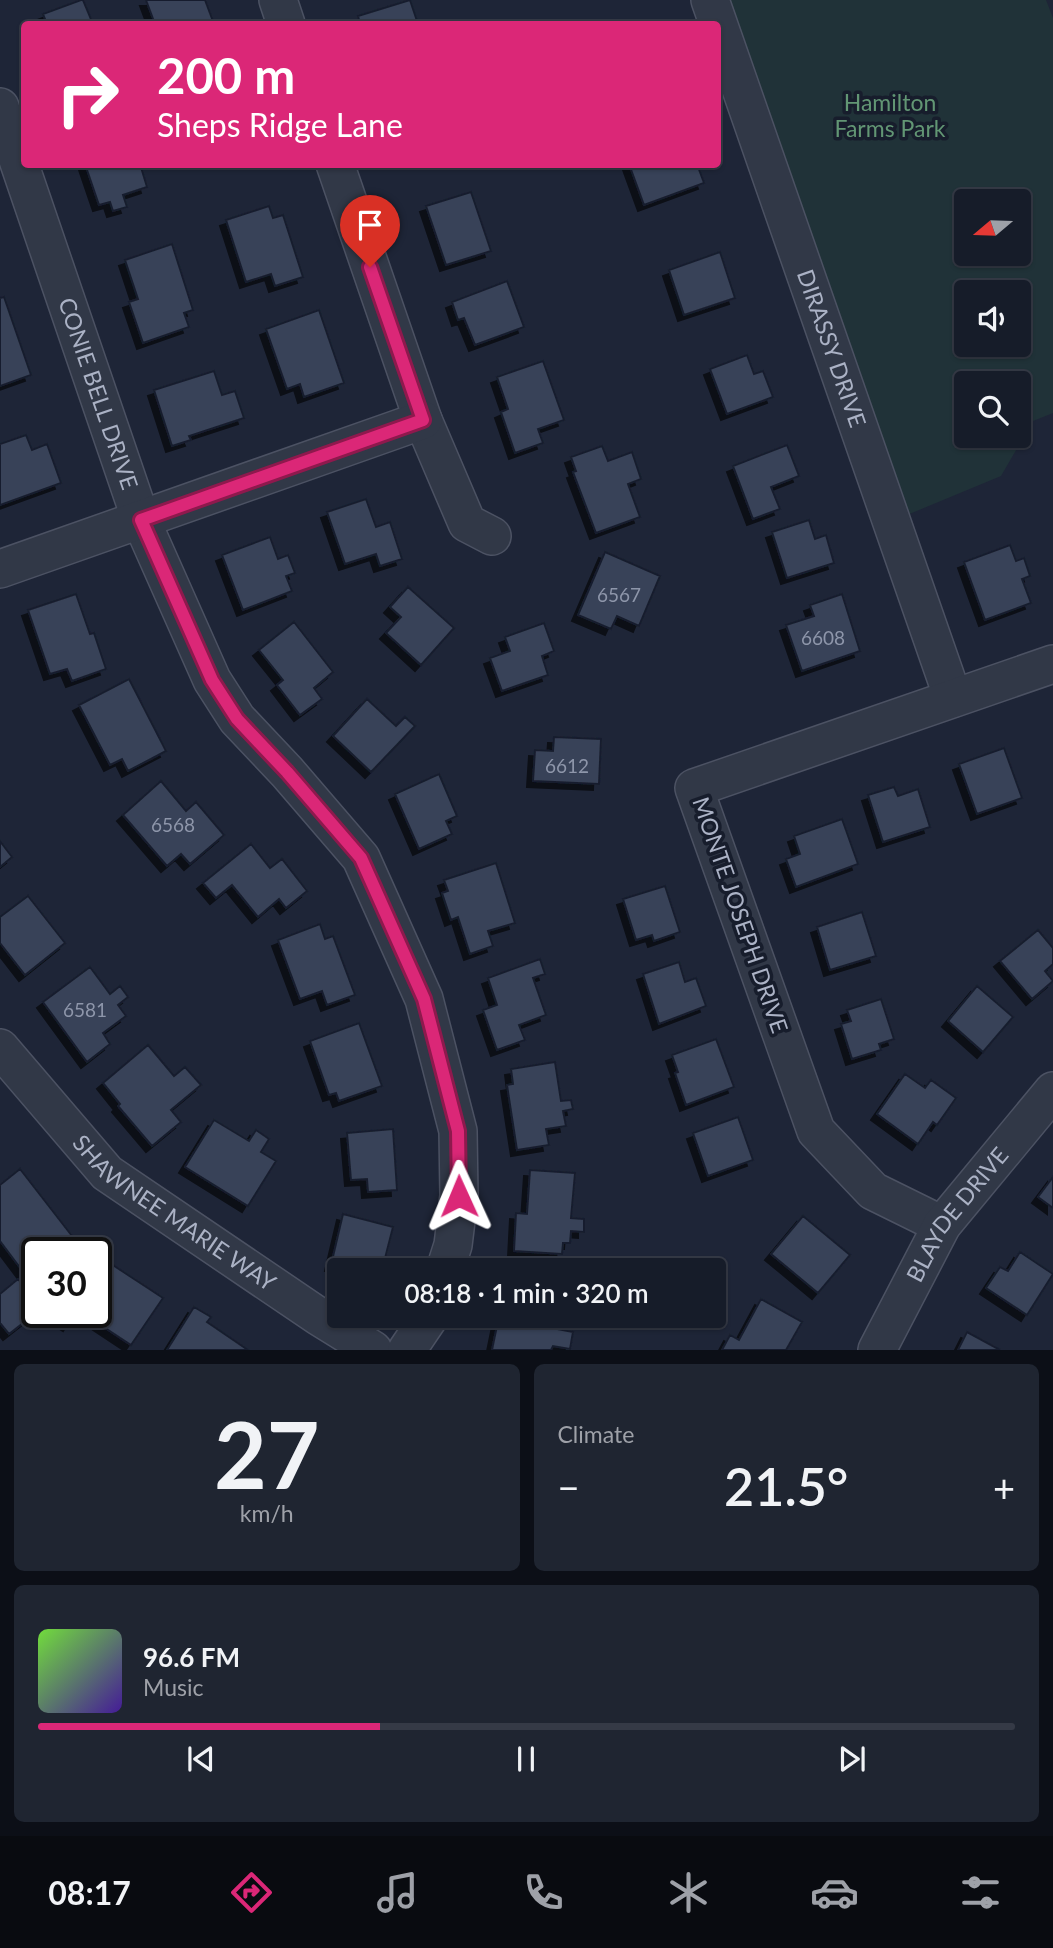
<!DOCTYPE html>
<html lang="en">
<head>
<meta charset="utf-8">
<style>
  :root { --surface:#161c29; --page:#1f2531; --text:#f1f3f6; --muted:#9ea1a8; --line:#353a46; --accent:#db2777 }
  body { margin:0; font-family:Lato,sans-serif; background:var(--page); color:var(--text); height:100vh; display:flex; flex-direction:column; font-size:26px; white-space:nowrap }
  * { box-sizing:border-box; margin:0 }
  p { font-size:23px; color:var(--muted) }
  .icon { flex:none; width:38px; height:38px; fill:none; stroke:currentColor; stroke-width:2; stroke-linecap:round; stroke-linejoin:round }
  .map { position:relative; height:1350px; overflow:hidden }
  .panel { display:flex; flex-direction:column; gap:14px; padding:14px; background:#0c0f17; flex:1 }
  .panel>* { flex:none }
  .guide { position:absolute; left:21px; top:21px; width:700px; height:147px; border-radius:7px; box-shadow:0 2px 5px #0004,0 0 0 2px var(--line); background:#db2777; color:#fff; overflow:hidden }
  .needle { width:46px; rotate:251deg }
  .tools { position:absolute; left:954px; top:189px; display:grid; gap:14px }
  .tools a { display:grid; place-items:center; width:77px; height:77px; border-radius:7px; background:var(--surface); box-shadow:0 2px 5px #0004,0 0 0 2px var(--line); font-size:35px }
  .speed { position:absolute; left:21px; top:1237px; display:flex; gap:14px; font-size:35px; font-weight:700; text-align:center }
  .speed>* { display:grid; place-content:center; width:91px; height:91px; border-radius:50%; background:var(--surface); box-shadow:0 2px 5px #0004,0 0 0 2px var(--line); line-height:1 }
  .speed .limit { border:4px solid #111; border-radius:10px; background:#fff; color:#111 }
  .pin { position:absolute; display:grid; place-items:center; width:60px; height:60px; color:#fff; margin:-72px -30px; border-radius:50% 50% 50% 0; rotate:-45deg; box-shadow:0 0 7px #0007 }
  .pin .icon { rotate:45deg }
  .me { position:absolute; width:77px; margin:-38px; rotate:359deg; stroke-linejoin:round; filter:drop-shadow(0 0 5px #0008) }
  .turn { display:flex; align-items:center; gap:24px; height:147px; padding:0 21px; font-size:32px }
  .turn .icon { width:91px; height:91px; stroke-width:2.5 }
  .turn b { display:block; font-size:49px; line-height:60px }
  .big { font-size:52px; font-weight:600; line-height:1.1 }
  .panel .card { flex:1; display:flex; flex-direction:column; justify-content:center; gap:10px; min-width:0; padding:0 24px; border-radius:10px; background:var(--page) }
  .panel .dial { align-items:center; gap:0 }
  .dial b { font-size:91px; line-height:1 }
  .song { display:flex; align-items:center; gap:21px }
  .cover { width:84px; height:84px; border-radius:10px; background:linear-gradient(135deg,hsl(100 70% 55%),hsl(260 70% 35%)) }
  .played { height:7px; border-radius:4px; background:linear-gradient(90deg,var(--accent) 35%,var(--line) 35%) }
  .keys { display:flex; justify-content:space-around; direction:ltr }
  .heat { display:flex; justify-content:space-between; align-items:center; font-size:38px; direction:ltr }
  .panel .tiles { flex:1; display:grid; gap:14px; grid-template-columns:1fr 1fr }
  .card:last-child { grid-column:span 2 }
  .trip { position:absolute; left:327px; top:1258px; width:399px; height:70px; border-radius:7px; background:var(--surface); box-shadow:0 2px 5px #0004,0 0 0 2px var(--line); font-weight:600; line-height:70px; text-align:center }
  .tabs { display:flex; height:112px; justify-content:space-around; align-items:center; background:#090b10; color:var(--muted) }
  .tabs .icon { width:49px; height:49px }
  .tabs .on { color:var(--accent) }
  .tabs b { font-size:32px; color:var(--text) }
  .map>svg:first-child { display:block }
</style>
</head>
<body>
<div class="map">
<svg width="1053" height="1350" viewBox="0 0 1053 1350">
  <defs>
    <filter id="shadow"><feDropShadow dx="-6" dy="6" stdDeviation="0" flood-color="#0009"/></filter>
  </defs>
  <rect width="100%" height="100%" fill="#1e2537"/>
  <!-- green -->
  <path fill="#203238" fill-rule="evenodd" d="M729,0H1046L1053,18V413L1033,421L1001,476L907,515ZM966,201H1018V254H966ZM966,292H1018V345H966ZM966,383H1018V436H966Z"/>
  <!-- building -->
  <path fill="#394358" stroke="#191f2e" stroke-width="2" filter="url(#shadow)" d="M81,0H83L93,24H47L43,14Z
    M146,0H205L214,24H155Z
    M410,0L418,24H360L358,16Z
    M85,164H140L147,187L123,195L127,207L113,211L110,202L99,205Z
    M629,164H697L704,183L644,205Z
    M471,192L491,251L446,265L426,206Z
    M269,206L273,218L283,215L303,277L275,286L271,274L246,282L226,220Z
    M172,244L193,310L184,313L189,327L143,343L129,302L138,299L125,260Z
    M720,252L735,298L684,315L669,270Z
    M507,281L524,327L475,345L464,318L458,320L452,302Z
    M4,297L31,375L0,386V298Z
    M319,310L344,383L304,397L300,384L287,389L266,329Z
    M747,355L754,374L763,371L773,397L727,414L710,369Z
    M543,361L564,420L538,429L543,443L515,453L501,412L508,409L497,377Z
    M214,371L222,395L235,391L244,418L189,436L191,440L172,446L154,390Z
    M26,435L32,450L47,444L61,483L0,505V444Z
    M787,445L799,476L771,487L780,509L753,519L733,466Z
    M602,446L608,461L632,452L641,479L628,484L640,517L596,533L573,472L576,471L571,457Z
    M366,499L376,527L390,522L402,559L380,566L376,554L345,564L327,512Z
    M809,520L815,539L826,535L834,563L787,578L772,532Z
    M270,537L278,559L288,555L295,573L286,576L292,591L243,610L222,555Z
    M1010,545L1016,561L1024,558L1030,576L1022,579L1031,603L985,620L964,562Z
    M605,552L660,576L639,626L617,616L611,629L578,615Z
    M408,587L454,628L421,665L386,633L401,617L390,607Z
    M76,594L90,634L94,633L106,669L72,681L67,669L50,674L28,610Z
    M842,594L860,651L802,671L786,625L814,616L810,605Z
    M294,622L333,672L314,688L322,699L300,715L277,685L283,680L259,650Z
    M544,623L554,651L542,656L548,675L502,691L490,658L510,651L505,637Z
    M129,679L166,751L128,771L122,759L110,765L79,705Z
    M367,699L396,726L405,717L415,726L371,772L333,736Z
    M554,737L601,739L599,784L533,781L535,750L553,751Z
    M1004,748L1022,798L977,814L959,764Z
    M439,774L457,816L446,821L452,834L419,849L395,794Z
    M161,781L186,811L196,802L224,835L190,864L181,854L167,866L123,815Z
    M894,787L898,796L918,789L930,827L883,842L868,795Z
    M842,819L858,864L796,887L786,859L800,854L794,836Z
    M0,841L12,857L0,867Z
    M251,844L270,868L282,859L307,891L286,908L279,899L258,917L232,885L216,898L203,883Z
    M496,863L515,923L488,931L493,946L470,954L458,917L451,920L442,893L448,891L444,880Z
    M665,886L680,932L654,941L652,935L636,940L623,899Z
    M28,896L65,943L25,975L0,943V917Z
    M862,912L876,956L830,970L817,927Z
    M320,924L325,939L333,936L355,995L327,1005L322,991L300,999L278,940Z
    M1038,930L1053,948V964L1045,971L1053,981L1032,999L1000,961Z
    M540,959L545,974L533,978L546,1015L519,1025L525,1040L497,1050L483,1010L497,1005L488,978Z
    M679,962L685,982L696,978L706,1006L659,1024L643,974Z
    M90,967L110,994L120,986L128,997L118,1005L126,1016L103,1033L110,1044L87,1062L43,1002Z
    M977,986L1013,1017L983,1052L948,1021Z
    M881,999L894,1039L879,1044L881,1050L852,1059L841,1024L851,1021L847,1010Z
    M359,1023L382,1086L339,1101L336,1093L329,1095L310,1041Z
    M716,1039L734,1087L686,1105L675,1073L678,1072L672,1055Z
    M148,1045L174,1076L185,1067L201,1085L171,1110L181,1122L152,1146L118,1106L120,1104L103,1083Z
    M555,1062L561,1101L571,1100L573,1109L563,1111L566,1126L546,1129L549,1145L517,1150L507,1085L513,1084L511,1069Z
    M905,1074L925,1088L931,1080L956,1098L937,1125L933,1122L918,1144L877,1114Z
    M738,1117L753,1160L708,1176L693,1133Z
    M214,1120L249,1141L256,1130L269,1139L261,1152L276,1161L248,1206L185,1167Z
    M393,1129L397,1190L368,1192L367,1179L351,1180L347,1133Z
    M20,1169L72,1236L50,1253H37V1263L24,1273L0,1241V1185Z
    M530,1170L575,1173L571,1218L584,1219V1232L571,1231L570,1243H563L562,1254L514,1251L516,1213L527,1214Z
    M1053,1177V1208L1038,1197Z
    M343,1214L393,1227L382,1270H351L331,1265Z
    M803,1216L850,1255L818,1293L771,1254Z
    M1020,1252L1053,1274L1027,1315L986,1288L1000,1267L1008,1271Z
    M96,1254L163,1298L131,1345L81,1312H96Z
    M18,1279L37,1303V1312L9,1334L0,1323V1294Z
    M761,1299L802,1322L786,1350H722L730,1335L739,1340Z
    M194,1307L211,1317L207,1322L248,1350H167Z
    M55,1312H77L69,1325L53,1315Z
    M499,1316H560L557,1329L573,1332L570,1349L553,1346L551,1350H492Z
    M967,1332L1000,1350H958Z"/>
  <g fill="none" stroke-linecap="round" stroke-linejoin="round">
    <defs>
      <g id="minor">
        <path d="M278,0L286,24"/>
        <path id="s1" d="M710,0L953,698"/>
        <path id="s2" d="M0,107L141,520L212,680L237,719L287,772L361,858L424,999L458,1131L459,1196L453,1245L445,1270"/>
        <path d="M335,164L423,420L467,523L492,536"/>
        <path d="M0,569L423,420"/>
        <path id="s3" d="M0,1048L107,1173L318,1316L373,1350"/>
        <path d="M942,1225L873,1191L816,1131L694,788L1053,664"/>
        <path d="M407,1350L430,1316"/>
        <path id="s4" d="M877,1350L942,1225L1053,1091"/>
      </g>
    </defs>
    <!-- minor casing -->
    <use href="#minor" stroke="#4c5263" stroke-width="40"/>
    <!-- minor -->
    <use href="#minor" stroke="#313847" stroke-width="37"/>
  </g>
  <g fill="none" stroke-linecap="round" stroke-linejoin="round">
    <defs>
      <path id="route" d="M370,267L423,420L141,520L212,680L237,719L287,772L361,858L424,999L458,1131L459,1196"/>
    </defs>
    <!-- route casing -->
    <use href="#route" stroke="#8e194d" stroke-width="18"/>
    <!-- route -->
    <use href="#route" stroke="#db2777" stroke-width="12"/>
  </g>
  <g text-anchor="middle" stroke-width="7" stroke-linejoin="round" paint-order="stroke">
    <!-- number labels -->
    <g font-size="19" fill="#8e96aa">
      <text x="619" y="602">6567</text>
      <text x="823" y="645">6608</text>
      <text x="567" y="773">6612</text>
      <text x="173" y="832">6568</text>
      <text x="85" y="1017">6581</text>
    </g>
    <!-- park labels -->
    <g font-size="23" fill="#629674" stroke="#171d2c">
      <text x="890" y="111">Hamilton<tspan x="890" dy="26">Farms Park</tspan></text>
    </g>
    <!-- street labels -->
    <g font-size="23" fill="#abb2c5" stroke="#171d2c">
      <text dy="8" stroke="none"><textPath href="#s1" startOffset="369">DIRASSY DRIVE</textPath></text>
      <text dy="8" stroke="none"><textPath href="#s2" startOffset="303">CONIE BELL DRIVE</textPath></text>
      <text transform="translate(740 915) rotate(71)" y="8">MONTE JOSEPH DRIVE</text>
      <text dy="8" stroke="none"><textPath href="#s3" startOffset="242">SHAWNEE MARIE WAY</textPath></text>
      <text dy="8" stroke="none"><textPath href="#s4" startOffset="158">BLAYDE DRIVE</textPath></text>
    </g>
  </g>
</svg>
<div class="tools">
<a><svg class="needle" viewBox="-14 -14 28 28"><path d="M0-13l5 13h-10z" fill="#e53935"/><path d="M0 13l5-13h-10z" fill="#9ea1a8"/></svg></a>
<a><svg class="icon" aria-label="sound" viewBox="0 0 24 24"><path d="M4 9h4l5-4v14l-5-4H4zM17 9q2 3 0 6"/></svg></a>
<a><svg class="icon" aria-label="search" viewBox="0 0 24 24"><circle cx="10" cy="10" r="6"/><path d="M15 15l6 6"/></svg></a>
</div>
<div class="speed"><div class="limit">30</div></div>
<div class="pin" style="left:370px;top:267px;background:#d93025"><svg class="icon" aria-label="arrive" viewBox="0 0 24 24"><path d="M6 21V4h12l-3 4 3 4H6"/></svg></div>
<svg class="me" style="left:459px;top:1196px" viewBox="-20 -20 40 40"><path d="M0-17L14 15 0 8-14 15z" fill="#db2777" stroke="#fff" stroke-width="4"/></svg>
<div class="trip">08:18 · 1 min · 320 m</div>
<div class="guide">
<div class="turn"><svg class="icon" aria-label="right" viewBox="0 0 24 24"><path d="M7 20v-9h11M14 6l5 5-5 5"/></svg><div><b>200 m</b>Sheps Ridge Lane</div></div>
</div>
</div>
<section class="panel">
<div class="tiles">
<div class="card dial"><b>27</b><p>km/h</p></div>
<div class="card"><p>Climate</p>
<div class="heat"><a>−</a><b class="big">21.5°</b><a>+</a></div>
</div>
<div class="card">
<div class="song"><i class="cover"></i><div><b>96.6 FM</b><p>Music</p></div></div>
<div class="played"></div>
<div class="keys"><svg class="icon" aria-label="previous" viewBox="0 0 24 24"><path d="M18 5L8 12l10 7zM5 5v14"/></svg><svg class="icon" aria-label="pause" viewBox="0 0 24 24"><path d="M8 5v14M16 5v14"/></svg><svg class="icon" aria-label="next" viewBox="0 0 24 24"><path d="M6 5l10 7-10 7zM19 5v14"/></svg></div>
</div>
</div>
</section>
<nav class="tabs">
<b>08:17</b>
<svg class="icon on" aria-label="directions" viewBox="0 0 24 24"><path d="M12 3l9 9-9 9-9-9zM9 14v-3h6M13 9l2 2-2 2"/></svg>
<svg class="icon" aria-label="music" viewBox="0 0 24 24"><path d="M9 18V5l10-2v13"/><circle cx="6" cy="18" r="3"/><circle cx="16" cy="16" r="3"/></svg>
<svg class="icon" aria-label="phone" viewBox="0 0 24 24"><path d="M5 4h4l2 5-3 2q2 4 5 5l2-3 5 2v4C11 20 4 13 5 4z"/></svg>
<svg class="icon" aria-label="climate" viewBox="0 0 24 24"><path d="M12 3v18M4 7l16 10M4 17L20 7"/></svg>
<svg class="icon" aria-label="car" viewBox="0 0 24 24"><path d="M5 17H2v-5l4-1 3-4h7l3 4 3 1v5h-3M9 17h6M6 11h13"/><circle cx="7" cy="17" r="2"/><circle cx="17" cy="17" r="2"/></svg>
<svg class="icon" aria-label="filters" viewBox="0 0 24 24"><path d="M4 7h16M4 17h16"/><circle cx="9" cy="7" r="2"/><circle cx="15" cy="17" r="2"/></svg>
</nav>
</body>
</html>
